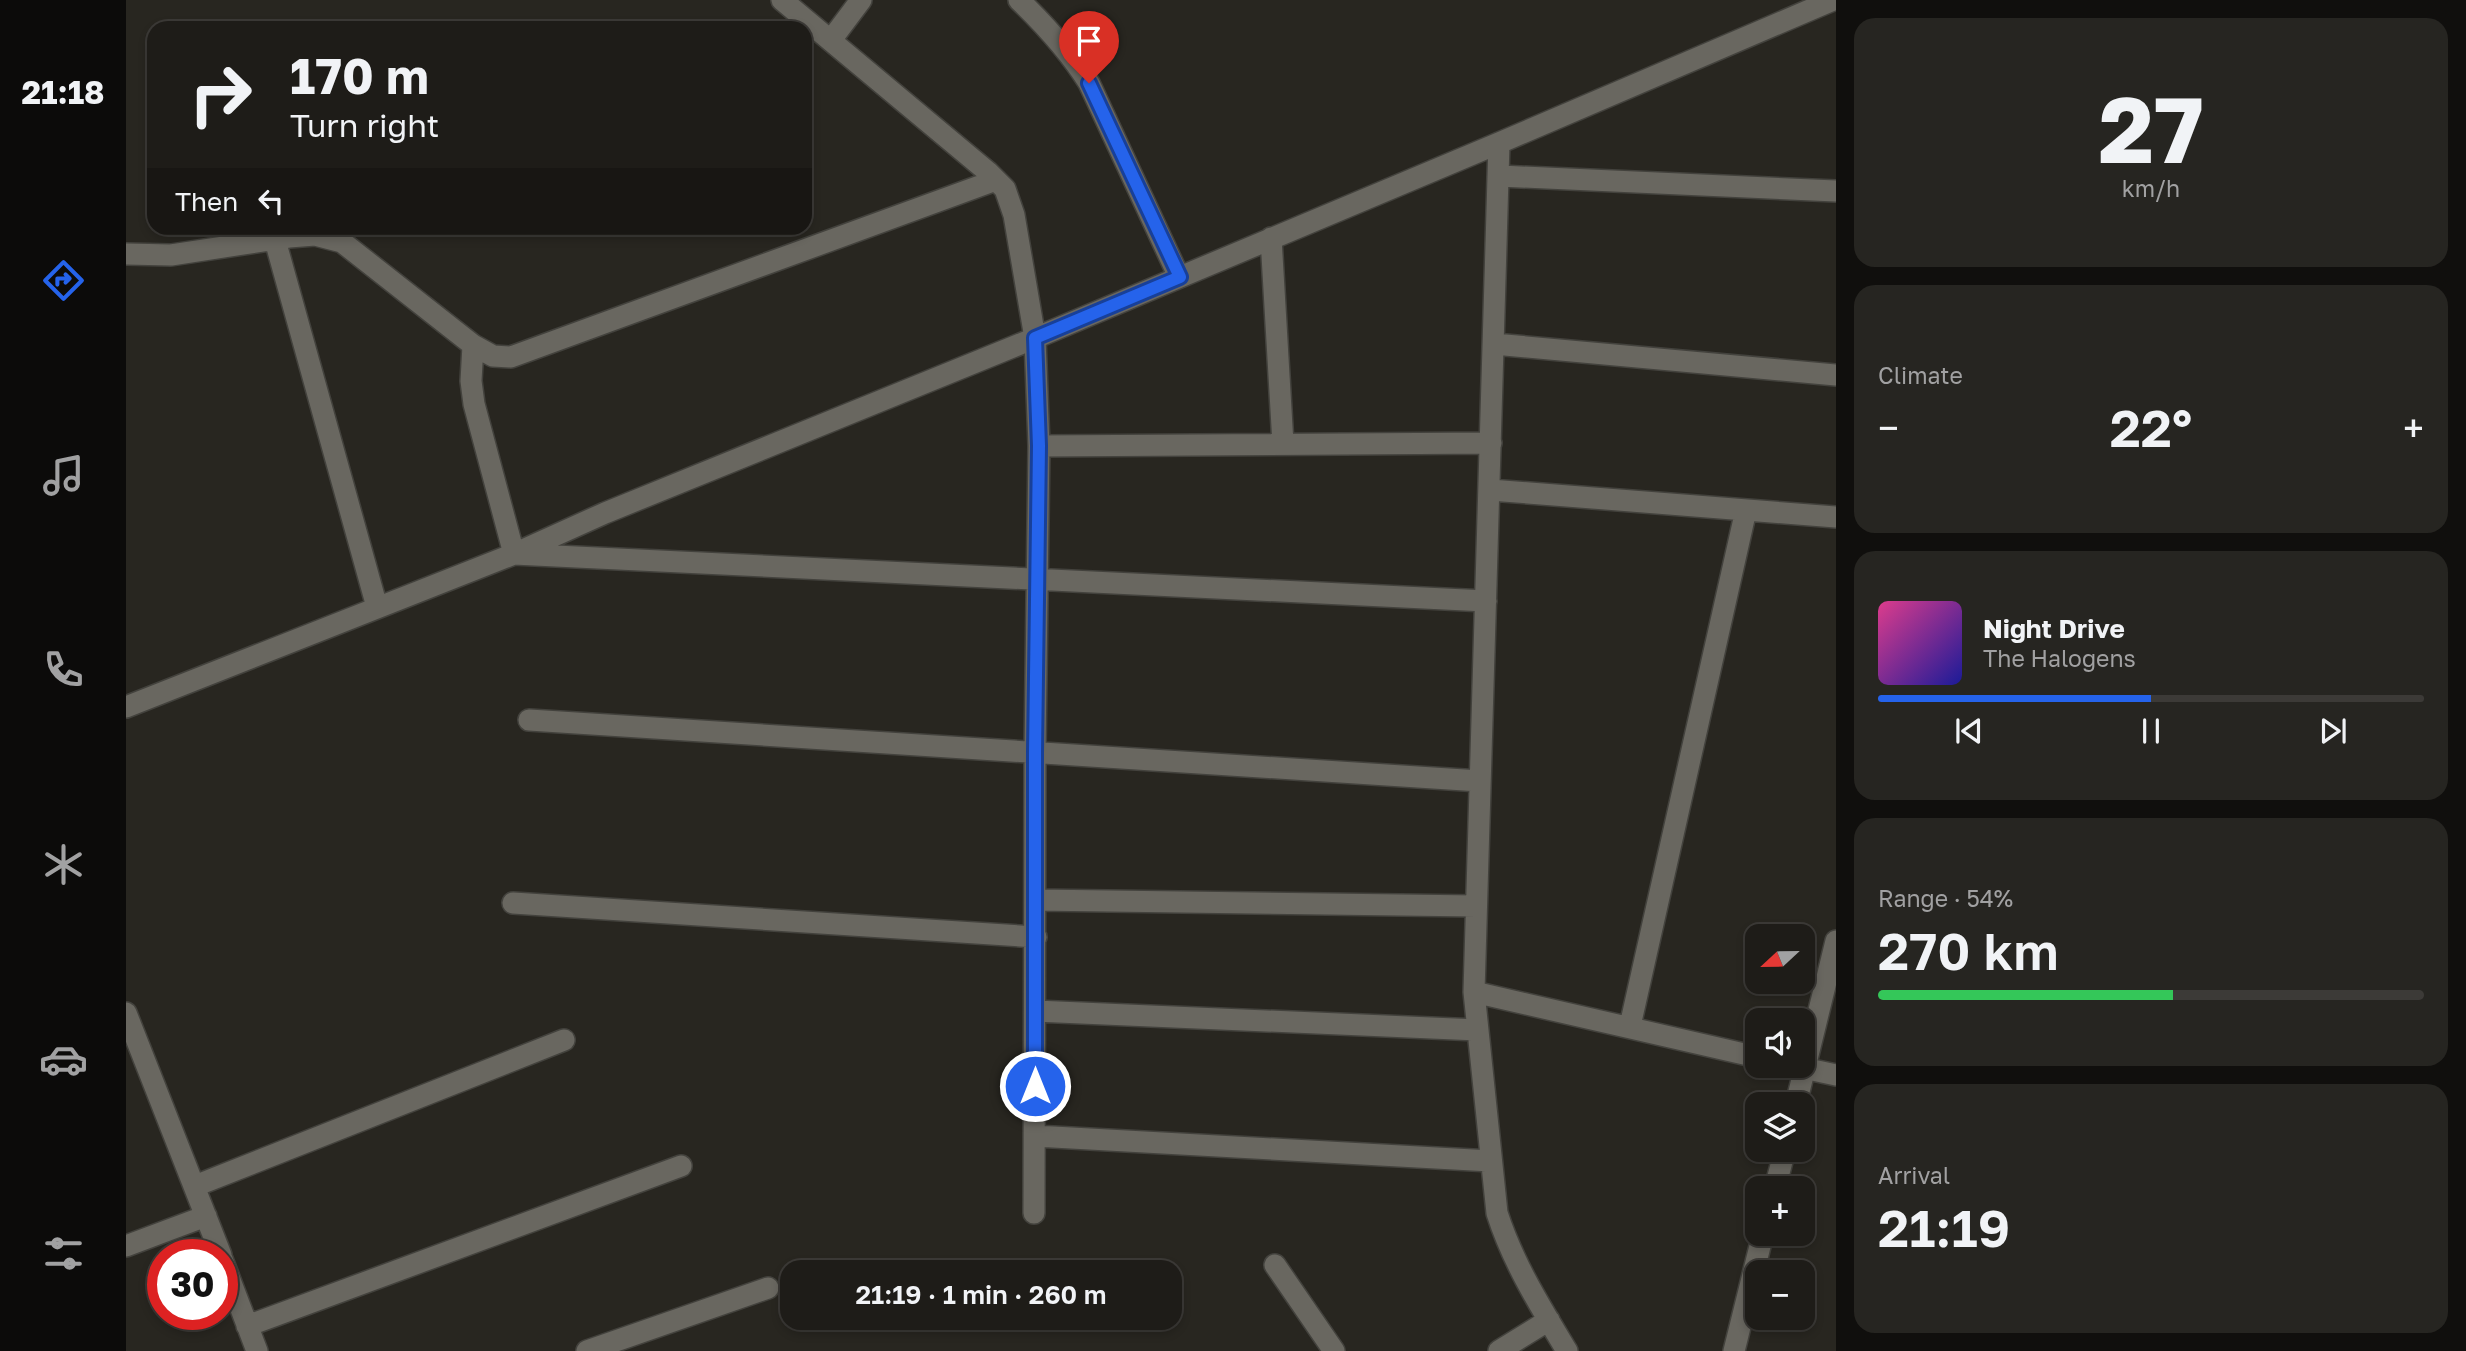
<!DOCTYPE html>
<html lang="en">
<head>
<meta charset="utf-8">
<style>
  :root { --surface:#1e1c18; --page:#262521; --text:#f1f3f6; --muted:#a1a1a2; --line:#3c3a37; --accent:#2563eb }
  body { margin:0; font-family:"Golos Text",sans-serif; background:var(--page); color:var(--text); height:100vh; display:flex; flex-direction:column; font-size:26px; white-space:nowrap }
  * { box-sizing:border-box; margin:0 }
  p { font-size:23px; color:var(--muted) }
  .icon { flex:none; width:38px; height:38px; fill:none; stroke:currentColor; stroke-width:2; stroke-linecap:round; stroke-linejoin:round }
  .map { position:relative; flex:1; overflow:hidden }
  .sheet { display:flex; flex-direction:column; gap:18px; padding:18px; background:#100f0d; width:630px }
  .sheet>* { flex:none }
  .top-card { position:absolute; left:21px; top:21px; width:665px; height:214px; border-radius:21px; box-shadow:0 4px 10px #0003,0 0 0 2px var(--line); background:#1e1c18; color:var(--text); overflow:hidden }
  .needle { width:46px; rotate:248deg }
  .tools { position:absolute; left:1619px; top:924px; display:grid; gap:14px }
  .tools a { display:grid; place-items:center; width:70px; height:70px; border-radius:14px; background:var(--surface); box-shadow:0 4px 10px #0003,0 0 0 2px var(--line); font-size:35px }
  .speed { position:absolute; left:21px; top:1239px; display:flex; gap:14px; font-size:35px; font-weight:700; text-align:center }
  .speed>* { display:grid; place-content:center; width:91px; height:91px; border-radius:50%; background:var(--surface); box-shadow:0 4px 10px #0003,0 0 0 2px var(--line); line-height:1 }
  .speed .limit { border:10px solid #d22; background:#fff; color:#111 }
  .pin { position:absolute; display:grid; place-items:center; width:60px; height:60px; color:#fff; margin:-72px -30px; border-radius:50% 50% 50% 0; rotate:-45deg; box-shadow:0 0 7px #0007 }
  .pin .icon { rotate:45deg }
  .me { position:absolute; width:77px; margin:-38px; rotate:0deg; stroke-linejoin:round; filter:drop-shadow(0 0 5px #0008) }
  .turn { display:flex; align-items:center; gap:24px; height:147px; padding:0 28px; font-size:32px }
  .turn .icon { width:91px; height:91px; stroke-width:2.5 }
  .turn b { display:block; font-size:49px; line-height:60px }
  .then { display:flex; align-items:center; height:66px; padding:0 28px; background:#0003; gap:14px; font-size:26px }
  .big { font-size:52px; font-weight:600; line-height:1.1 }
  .sheet .tile { flex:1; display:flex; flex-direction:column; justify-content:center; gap:10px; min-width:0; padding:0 24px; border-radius:21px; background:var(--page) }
  .sheet .dial { align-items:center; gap:0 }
  .dial b { font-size:91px; line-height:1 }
  .song { display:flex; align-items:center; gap:21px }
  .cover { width:84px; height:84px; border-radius:10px; background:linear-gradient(135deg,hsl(330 70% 55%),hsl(240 70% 35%)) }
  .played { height:7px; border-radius:4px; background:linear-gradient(90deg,var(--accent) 50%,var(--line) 50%) }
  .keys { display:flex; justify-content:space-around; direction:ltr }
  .heat { display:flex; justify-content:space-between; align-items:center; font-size:38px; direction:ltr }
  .charge { height:10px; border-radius:5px; background:linear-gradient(90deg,#34c759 54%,var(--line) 0) }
  .trip { position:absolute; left:654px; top:1260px; width:402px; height:70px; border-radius:21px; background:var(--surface); box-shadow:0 4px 10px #0003,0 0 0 2px var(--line); font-weight:600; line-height:70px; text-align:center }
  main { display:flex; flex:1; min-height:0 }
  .tab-bar { display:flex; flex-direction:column; width:126px; justify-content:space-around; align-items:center; background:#0c0b0a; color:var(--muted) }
  .tab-bar .icon { width:49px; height:49px }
  .tab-bar .current { color:var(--accent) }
  .tab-bar b { font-size:32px; color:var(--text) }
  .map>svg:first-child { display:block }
</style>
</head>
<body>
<main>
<nav class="tab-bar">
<b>21:18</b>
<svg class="icon current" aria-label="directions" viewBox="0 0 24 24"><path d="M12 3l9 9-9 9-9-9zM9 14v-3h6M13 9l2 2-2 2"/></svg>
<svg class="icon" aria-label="music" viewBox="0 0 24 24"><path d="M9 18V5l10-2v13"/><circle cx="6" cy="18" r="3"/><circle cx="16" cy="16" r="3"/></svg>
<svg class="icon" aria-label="phone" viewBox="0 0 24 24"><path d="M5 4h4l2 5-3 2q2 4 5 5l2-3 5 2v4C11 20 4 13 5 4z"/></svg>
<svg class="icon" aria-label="climate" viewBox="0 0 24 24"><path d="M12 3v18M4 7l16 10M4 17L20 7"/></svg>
<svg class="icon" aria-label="car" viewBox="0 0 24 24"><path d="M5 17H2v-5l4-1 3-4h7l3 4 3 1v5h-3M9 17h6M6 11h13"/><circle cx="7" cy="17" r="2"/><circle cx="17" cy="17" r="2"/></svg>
<svg class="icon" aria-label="filters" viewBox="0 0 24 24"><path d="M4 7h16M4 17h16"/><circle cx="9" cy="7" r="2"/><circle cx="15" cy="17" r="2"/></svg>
</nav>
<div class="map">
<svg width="1710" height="1351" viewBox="0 0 1710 1351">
  <rect width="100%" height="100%" fill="#282620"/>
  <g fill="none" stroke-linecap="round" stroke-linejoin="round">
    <defs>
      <path id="minor" d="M656,0L862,172L879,189L888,215L909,338L1373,143L1707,0
        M893,0C920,26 943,51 963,83L1053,277
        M705,40L735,0
        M1373,143L1348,992L1631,1057
        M1374,176L1710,191
        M1145,238L1157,444
        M149,240L251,607
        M0,254L45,255L163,237L189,235L216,242L347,345L367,356L385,357L870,180
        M1368,344L1710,375
        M347,345L345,381L348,404L388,554L1360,601
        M913,446L1365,443
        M1364,490L1710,517
        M0,707L388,554L479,513L909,338L913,446L909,752L908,1213
        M403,720L1354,781
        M910,900L1350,906
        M387,903L910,937
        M1348,992L1371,1213C1387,1263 1414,1306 1441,1351
        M909,1011L1352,1030
        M0,1013L95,1255
        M1504,1026L1620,510
        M1668,1066L1710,1075
        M1670,1104L1710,941
        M909,1136L1365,1161
        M69,1186L438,1040
        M1649,1188L1659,1150
        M0,1246L80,1216
        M96,1259L131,1351
        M1149,1265L1208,1351
        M121,1326L555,1166
        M461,1351L642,1288
        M1373,1351L1423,1320
        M1608,1351L1637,1234"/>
    </defs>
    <!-- minor casing -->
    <use href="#minor" stroke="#43423d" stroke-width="24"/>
    <!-- minor -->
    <use href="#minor" stroke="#696760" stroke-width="21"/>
  </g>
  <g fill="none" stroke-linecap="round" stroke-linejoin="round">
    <defs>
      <path id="route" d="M909,1086V752L913,446L909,338L1054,277L963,83"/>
    </defs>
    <!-- route casing -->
    <use href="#route" stroke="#184099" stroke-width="18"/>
    <!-- route -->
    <use href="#route" stroke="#2563eb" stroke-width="12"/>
  </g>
</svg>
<div class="tools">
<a><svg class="needle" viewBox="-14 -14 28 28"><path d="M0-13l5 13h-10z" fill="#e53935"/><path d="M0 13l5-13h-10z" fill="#a1a1a2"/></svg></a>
<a><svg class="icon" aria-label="sound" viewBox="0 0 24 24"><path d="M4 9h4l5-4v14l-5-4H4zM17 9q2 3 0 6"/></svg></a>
<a><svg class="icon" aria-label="layers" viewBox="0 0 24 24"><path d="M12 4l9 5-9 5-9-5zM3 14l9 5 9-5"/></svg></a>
<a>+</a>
<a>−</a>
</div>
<div class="speed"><div class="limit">30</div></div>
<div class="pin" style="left:963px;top:83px;background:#d93025"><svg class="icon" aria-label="arrive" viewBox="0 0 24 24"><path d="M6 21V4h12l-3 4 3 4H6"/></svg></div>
<svg class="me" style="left:909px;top:1086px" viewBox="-20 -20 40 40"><circle r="17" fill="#2563eb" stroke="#fff" stroke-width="3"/><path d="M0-11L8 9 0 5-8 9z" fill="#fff"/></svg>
<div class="trip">21:19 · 1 min · 260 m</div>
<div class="top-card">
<div class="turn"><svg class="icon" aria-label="right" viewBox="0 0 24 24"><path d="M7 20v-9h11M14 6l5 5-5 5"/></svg><div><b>170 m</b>Turn right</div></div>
<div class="then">Then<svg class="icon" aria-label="left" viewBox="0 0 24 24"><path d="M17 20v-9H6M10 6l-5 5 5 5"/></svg></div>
</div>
</div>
<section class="sheet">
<div class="tile dial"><b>27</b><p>km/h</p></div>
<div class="tile"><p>Climate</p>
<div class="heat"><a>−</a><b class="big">22°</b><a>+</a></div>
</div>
<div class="tile">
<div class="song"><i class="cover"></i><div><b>Night Drive</b><p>The Halogens</p></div></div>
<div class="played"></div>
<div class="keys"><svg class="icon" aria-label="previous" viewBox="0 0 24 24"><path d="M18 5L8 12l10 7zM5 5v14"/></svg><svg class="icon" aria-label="pause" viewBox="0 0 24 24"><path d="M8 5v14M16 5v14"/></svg><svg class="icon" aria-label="next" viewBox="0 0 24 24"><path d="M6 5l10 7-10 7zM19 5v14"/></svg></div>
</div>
<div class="tile"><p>Range · 54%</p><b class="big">270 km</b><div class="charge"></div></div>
<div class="tile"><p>Arrival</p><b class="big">21:19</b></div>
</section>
</main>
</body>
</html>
